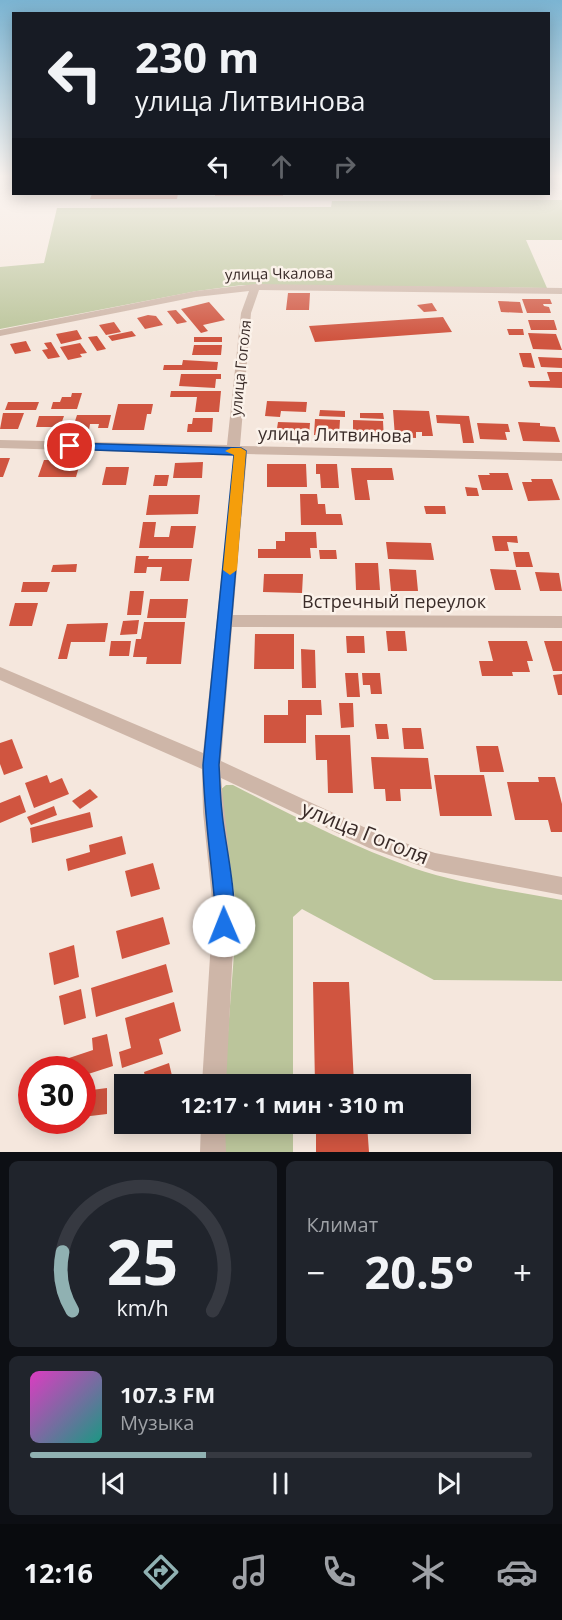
<!DOCTYPE html>
<html lang="ru">
<head>
<meta charset="utf-8">
<style>
  :root { --surface:#171b24; --page:#20242c; --text:#f1f3f6; --muted:#9ea1a6; --line:#363941; --accent:#90b1b2 }
  body { margin:0; font-family:"Open Sans",sans-serif; background:var(--page); color:var(--text); height:100vh; display:flex; flex-direction:column; font-size:22px; white-space:nowrap }
  * { box-sizing:border-box; margin:0 }
  p { font-size:20px; color:var(--muted) }
  .icon { flex:none; width:33px; height:33px; fill:none; stroke:currentColor; stroke-width:2; stroke-linecap:round; stroke-linejoin:round }
  .map { position:relative; height:1152px; overflow:hidden }
  .panel { display:flex; flex-direction:column; gap:9px; padding:9px; background:#0d0f14; flex:1 }
  .panel>* { flex:none }
  .banner { position:absolute; left:12px; top:12px; width:538px; height:183px; border-radius:0px; box-shadow:0 3px 15px #0003; background:#171b24; color:var(--text); overflow:hidden }
  .speed { position:absolute; left:18px; top:1056px; display:flex; gap:12px; font-size:30px; font-weight:700; text-align:center }
  .speed>* { display:grid; place-content:center; width:78px; height:78px; border-radius:50%; background:var(--surface); box-shadow:0 3px 15px #0003; line-height:1 }
  .speed .limit { border:9px solid #d22; background:#fff; color:#111 }
  .pin { position:absolute; display:grid; place-items:center; width:51px; height:51px; color:#fff; margin:-26px; border:3px solid #fff; border-radius:50%; box-shadow:0 2px 6px #0007 }
  .me { position:absolute; width:66px; margin:-33px; rotate:359deg; stroke-linejoin:round; filter:drop-shadow(0 0 4px #0008) }
  .turn { display:flex; align-items:center; gap:21px; height:126px; padding:0 24px; font-size:27px }
  .turn .icon { width:78px; height:78px; stroke-width:2.5 }
  .turn b { display:block; font-size:42px; line-height:51px }
  .lanes { display:flex; align-items:center; height:57px; padding:0 24px; background:#0003; justify-content:center; gap:30px; direction:ltr }
  .lanes .off { opacity:.35 }
  .big { font-size:45px; font-weight:700; line-height:1.1 }
  .panel .tile { flex:1; display:flex; flex-direction:column; justify-content:center; gap:9px; min-width:0; padding:0 21px; border-radius:9px; background:var(--page) }
  .panel .dial { align-items:center; gap:0 }
  .dial svg { height:156px; overflow:visible; fill:none; stroke:var(--line); stroke-width:7; stroke-linecap:round; text-anchor:middle }
  .dial text { fill:var(--text); stroke:none }
  .song { display:flex; align-items:center; gap:18px }
  .cover { width:72px; height:72px; border-radius:9px; background:linear-gradient(135deg,hsl(310 70% 55%),hsl(170 70% 35%)) }
  .played { height:6px; border-radius:3px; background:linear-gradient(90deg,var(--accent) 35%,var(--line) 35%) }
  .keys { display:flex; justify-content:space-around; direction:ltr }
  .heat { display:flex; justify-content:space-between; align-items:center; font-size:33px; direction:ltr }
  .panel .tiles { flex:1; display:grid; gap:9px; grid-template-columns:1fr 1fr }
  .tile:last-child { grid-column:span 2 }
  .trip { position:absolute; left:114px; top:1074px; width:357px; height:60px; border-radius:0px; background:var(--surface); box-shadow:0 3px 15px #0003; font-weight:700; line-height:60px; text-align:center }
  .menu { display:flex; height:96px; justify-content:space-around; align-items:center; background:#090b0e; color:var(--muted) }
  .menu .icon { width:42px; height:42px }
  .menu .on { color:var(--accent) }
  .menu b { font-size:27px; color:var(--text) }
  .map>svg:first-child { display:block }
</style>
</head>
<body>
<div class="map">
<svg width="562" height="1152" viewBox="0 0 562 1152">
  <rect width="100%" height="100%" fill="#f5e7dd"/>
  <!-- green -->
  <path fill="#bbc59b" d="M562,200V240H526L547,288L242,285L197,291L0,329V267L44,263L57,208L331,207L332,201Z
    M226,785H233C291,815 351,846 413,868C461,884 513,891 562,900V981L434,980L302,909L293,917V1084H224L236,928V905L219,791Z
    M224,1124H293V1152H224Z"/>
  <!-- building -->
  <path fill="#d05540" d="M92,194H178L177,199H90Z
    M215,194H283V196H215Z
    M288,293H310L309,310H286Z
    M522,299H550L552,304H543L544,306L549,307L551,313H527Z
    M498,301L520,302L523,313L501,312Z
    M209,302L225,320L203,325L208,331L201,333L181,309Z
    M432,303L437,311L424,312L417,305Z
    M176,310L187,322L177,324L167,311Z
    M148,315L156,316L163,325L145,329L137,318Z
    M443,317L452,332L315,342L309,326Z
    M528,320H554L557,330H531Z
    M114,322L121,332L106,335L99,325Z
    M507,329H523L524,335H509Z
    M77,330L82,339L61,344L56,334Z
    M132,331L136,336L112,341L108,336Z
    M528,333L556,334L562,350L533,349Z
    M97,336L106,349L97,351L88,337Z
    M194,337H222V342H194Z
    M26,341L31,351L15,354L10,344Z
    M51,342L60,357L48,359L42,350L48,349L44,343Z
    M80,343L87,353L80,354L82,357L68,360L60,347Z
    M194,345H222L221,355H192Z
    M519,353H531L535,368L523,367Z
    M538,357L562,358V368L541,367Z
    M183,360L218,362L217,370H163L164,365H182Z
    M547,372H562V388L530,387L528,381H550Z
    M181,374H221V379H216L215,388L179,386Z
    M171,391H221L219,412H195L197,397H170Z
    M72,393H82L77,409H51L53,402H60L62,397H71Z
    M267,401L307,402L306,412L281,411L280,417L265,416Z
    M8,402H39L36,410H5Z
    M118,404H153L151,414H147L144,430H112Z
    M320,410L345,411V417L319,416Z
    M393,410L429,411L433,436H422V432H416V438L395,437Z
    M3,413H24L18,429H0Z
    M360,413H383L384,419L360,418Z
    M77,415H111L108,428H98L99,424H90L89,430H72Z
    M436,415L469,416L474,443H463L460,424L437,423Z
    M39,416H64L60,427H36Z
    M193,418H213L212,432H187L188,424H192Z
    M315,419L340,420L339,436L314,435Z
    M353,420L383,421L384,440H375L374,431H370V437L353,436Z
    M278,422L310,423L309,436L276,435Z
    M518,422L540,423V426L555,427L560,442L523,441Z
    M477,423L508,424L510,432H505L507,440L480,439Z
    M0,458H10L3,477H0Z
    M44,460H81L76,477H38Z
    M203,462L202,478H173L175,463Z
    M267,464H306L307,487H267Z
    M316,464H337L339,488H321L320,474H316Z
    M106,467H129L126,485H102Z
    M351,468H392L394,480H367L370,500H355Z
    M489,473H508L513,490H482L478,475H490Z
    M155,475H169L167,486H153Z
    M531,479H552L560,500L528,501L522,482H532Z
    M465,487L477,488L479,496H467Z
    M300,494H317L318,504H325L326,514H341L343,525H301Z
    M149,495H200L198,514L146,515Z
    M424,506H445L446,514H426Z
    M143,522H156L154,537H169L171,526H196L193,548H139Z
    M285,532H316L317,548H310L311,558H258V549H276V541H285Z
    M492,536H517L518,543L507,542L509,551H495Z
    M386,542L431,543L434,560L388,559Z
    M319,550H336L337,559H320Z
    M513,552H529L533,567H516Z
    M136,556H149L148,559H192L189,581H160L162,567H147L146,573H134Z
    M355,563H378L380,590H356Z
    M77,564L76,572H51L53,565Z
    M389,569L416,570L418,591H391Z
    M490,569L516,570L521,590H495Z
    M535,572L559,573L562,591H540Z
    M264,574H303L302,593L263,592Z
    M23,582H50L47,592H21Z
    M130,591H144L141,615H127Z
    M150,599H188L186,618H147Z
    M15,603H38L32,626H9Z
    M139,620L137,634L120,635L123,621Z
    M144,622H185L181,664H146L147,657H133L136,639H141Z
    M108,623L105,642H71L67,659H58L67,624Z
    M386,631H405L407,651H388Z
    M255,634H294V669H254Z
    M346,636H364L365,653H347Z
    M111,641H131L129,656H109Z
    M488,641H527L533,661H527L530,672H512L513,676H482L479,661H493Z
    M544,641H562V671H553Z
    M301,649L315,650L316,688H302Z
    M345,673H358L360,697H347Z
    M362,673H380L382,694H371L370,685H363Z
    M562,674V695H558L553,675Z
    M288,700H321L322,715H306V743H264V715H288Z
    M339,703H353L354,727L341,728Z
    M375,724H387L389,739H377Z
    M402,728H421L424,749H404Z
    M315,735H350L353,793H328L327,760H316Z
    M12,739L23,768L4,775L0,764V743Z
    M476,746H498L504,772H480Z
    M371,757L428,758L432,789H400L401,801H386L385,789H374Z
    M47,775L50,783L62,778L69,794L34,808L25,783Z
    M434,775H484L492,816H440Z
    M538,777H555L562,804V832H551L548,820H515L507,782H539Z
    M90,789L98,797L80,809L72,801Z
    M20,795L26,812L0,823V803Z
    M54,806L57,815L31,825L27,817Z
    M90,812L93,827L32,843L30,828Z
    M122,836L126,854L68,871L66,859L90,852L89,845Z
    M153,863L160,889L131,897L125,871Z
    M163,917L170,944L122,959L116,931Z
    M74,945L79,977L54,985L49,953Z
    M166,964L173,992L96,1017L91,988Z
    M313,982H349L354,1084H315Z
    M81,989L86,1018L64,1025L59,996Z
    M174,1002L181,1031L159,1039L163,1054L122,1068L119,1052L131,1048L125,1018Z
    M107,1034L113,1066L82,1076V1070H61L60,1061L93,1050L92,1038Z
    M169,1063L173,1080L159,1084H147L144,1072Z
    M138,1081V1084H124V1124L148,1125L120,1128L121,1083Z
    M107,1088V1114L82,1117L84,1091Z
    M316,1124H367L369,1152H316Z"/>
  <g fill="none" stroke-linecap="round" stroke-linejoin="round">
    <!-- minor -->
    <path fill="#ceb6a8" fill-rule="evenodd" d="M255,284L562,288V294L259,290L251,313L240,446L562,453V461L247,454L233,615L562,616V628L232,627L221,761L381,835L435,853L562,877V895L435,871L369,848L221,778L235,909L226,1084H202L213,909L203,812L202,769L0,680V667L203,753L234,455L0,448V440L227,445L241,313L249,291L196,297L0,336V330L196,291Z
      M201,1124H225L226,1152H200Z"/>
  </g>
  <!-- sky -->
  <linearGradient id="sky" x2="0" y2="1"><stop stop-color="#7bb4d2"/><stop offset="0.52" stop-color="#faf4f0"/><stop offset="1" stop-color="#faf4f0" stop-opacity="0"/></linearGradient>
  <rect width="562" height="339" fill="url(#sky)"/>
  <!-- route -->
  <path fill="#1a73e8" stroke="#114b97" stroke-width="1.5" d="M70,443L241,448L246,451L219,765C220,780 220,796 222,812C224,840 241,909 231,932L224,935L217,932C212,921 215,908 214,895C210,852 204,809 203,765L234,455L66,449V444Z"/>
  <!-- slow -->
  <path fill="#f59e0b" d="M241,448L246,451L237,570L230,575L223,570L234,455L225,451L231,448Z"/>
  <g text-anchor="middle" stroke-width="5" stroke-linejoin="round" paint-order="stroke">
    <!-- far-street labels -->
    <g font-size="15" fill="#3a2c29" stroke="#fbf2ea">
      <text transform="translate(279 274) rotate(-1)" y="5">улица Чкалова</text>
      <text transform="translate(241 368) rotate(-84)" y="5">улица Гоголя</text>
    </g>
    <!-- street labels -->
    <g font-size="18" fill="#3a2c29" stroke="#fbf2ea">
      <text transform="translate(335 435) rotate(1)" y="6">улица Литвинова</text>
      <text x="394" y="608">Встречный переулок</text>
    </g>
    <!-- near-street labels -->
    <g font-size="21" fill="#3a2c29" stroke="#fbf2ea">
      <text transform="translate(365 833) rotate(22)" y="7">улица Гоголя</text>
    </g>
  </g>
</svg>
<div class="speed"><div class="limit">30</div></div>
<div class="pin" style="left:70px;top:446px;background:#d93025"><svg class="icon" aria-label="arrive" viewBox="0 0 24 24"><path d="M6 21V4h12l-3 4 3 4H6"/></svg></div>
<svg class="me" style="left:224px;top:926px" viewBox="-20 -20 40 40"><circle r="19" fill="#fff"/><path d="M0-13L10 11 0 6-10 11z" fill="#1a73e8"/></svg>
<div class="trip">12:17 · 1 мин · 310 m</div>
<div class="banner">
<div class="turn"><svg class="icon" aria-label="left" viewBox="0 0 24 24"><path d="M17 20v-9H6M10 6l-5 5 5 5"/></svg><div><b>230 m</b>улица Литвинова</div></div>
<div class="lanes"><svg class="icon" aria-label="left" viewBox="0 0 24 24"><path d="M17 20v-9H6M10 6l-5 5 5 5"/></svg><svg class="icon off" aria-label="ahead" viewBox="0 0 24 24"><path d="M12 20V5M6 11l6-6 6 6"/></svg><svg class="icon off" aria-label="right" viewBox="0 0 24 24"><path d="M7 20v-9h11M14 6l5 5-5 5"/></svg></div>
</div>
</div>
<section class="panel">
<div class="tiles">
<div class="tile dial"><svg viewBox="0 0 100 80">
<path d="M14 69A42 42 0 1 1 86 69"/>
<path d="M14 69A42 42 0 0 1 9 39" stroke="#90b1b2"/>
<text x="50" y="56" font-size="32" font-weight="700">25</text>
<text x="50" y="72" font-size="11">km/h</text>
</svg></div>
<div class="tile"><p>Климат</p>
<div class="heat"><a>−</a><b class="big">20.5°</b><a>+</a></div>
</div>
<div class="tile">
<div class="song"><i class="cover"></i><div><b>107.3 FM</b><p>Музыка</p></div></div>
<div class="played"></div>
<div class="keys"><svg class="icon" aria-label="previous" viewBox="0 0 24 24"><path d="M18 5L8 12l10 7zM5 5v14"/></svg><svg class="icon" aria-label="pause" viewBox="0 0 24 24"><path d="M8 5v14M16 5v14"/></svg><svg class="icon" aria-label="next" viewBox="0 0 24 24"><path d="M6 5l10 7-10 7zM19 5v14"/></svg></div>
</div>
</div>
</section>
<nav class="menu">
<b>12:16</b>
<svg class="icon on" aria-label="directions" viewBox="0 0 24 24"><path d="M12 3l9 9-9 9-9-9zM9 14v-3h6M13 9l2 2-2 2"/></svg>
<svg class="icon" aria-label="music" viewBox="0 0 24 24"><path d="M9 18V5l10-2v13"/><circle cx="6" cy="18" r="3"/><circle cx="16" cy="16" r="3"/></svg>
<svg class="icon" aria-label="phone" viewBox="0 0 24 24"><path d="M5 4h4l2 5-3 2q2 4 5 5l2-3 5 2v4C11 20 4 13 5 4z"/></svg>
<svg class="icon" aria-label="climate" viewBox="0 0 24 24"><path d="M12 3v18M4 7l16 10M4 17L20 7"/></svg>
<svg class="icon" aria-label="car" viewBox="0 0 24 24"><path d="M5 17H2v-5l4-1 3-4h7l3 4 3 1v5h-3M9 17h6M6 11h13"/><circle cx="7" cy="17" r="2"/><circle cx="17" cy="17" r="2"/></svg>
</nav>
</body>
</html>
